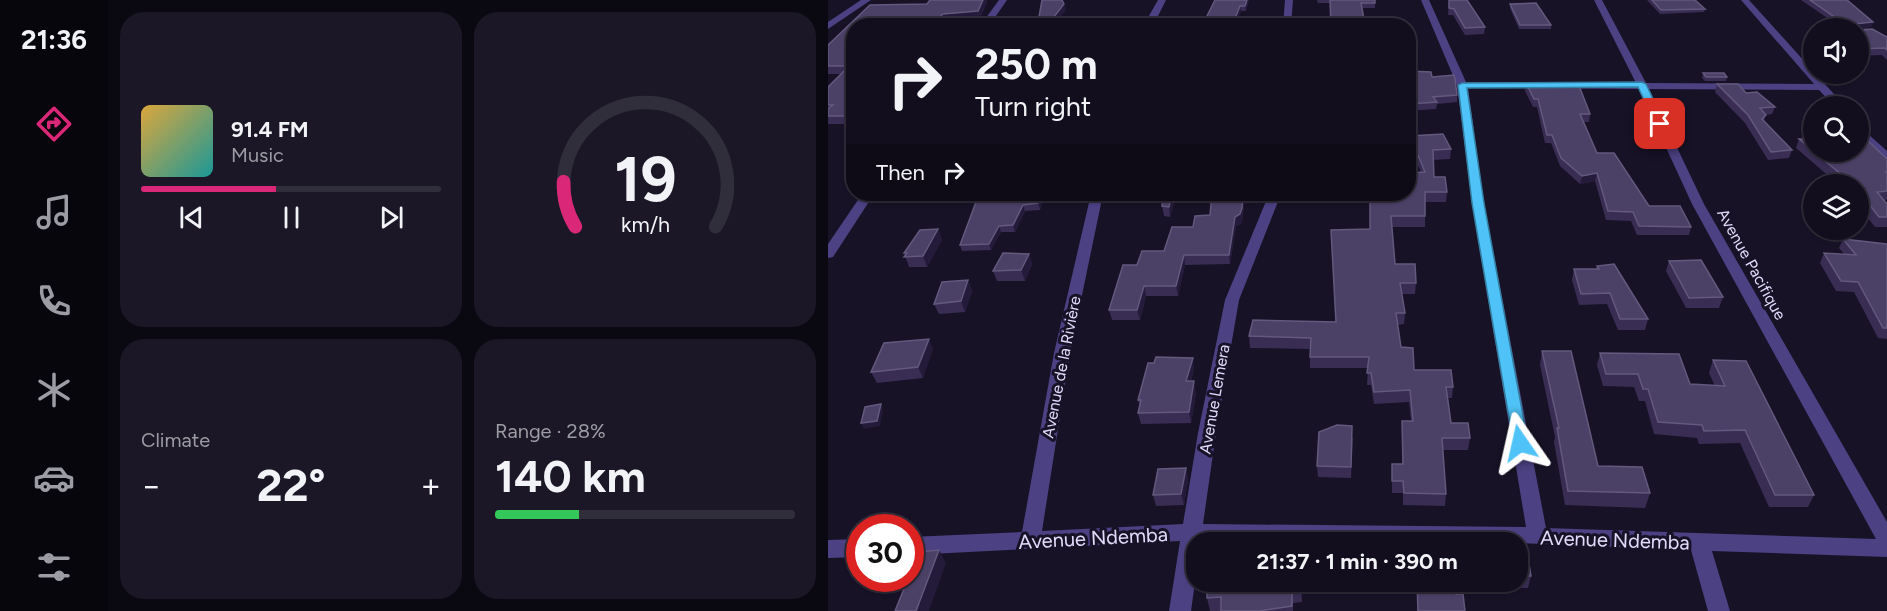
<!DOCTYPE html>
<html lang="en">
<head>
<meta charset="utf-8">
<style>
  :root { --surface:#120e1d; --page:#1b1726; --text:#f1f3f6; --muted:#9c9ca4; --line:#312e3b; --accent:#db2777 }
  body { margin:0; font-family:Figtree,sans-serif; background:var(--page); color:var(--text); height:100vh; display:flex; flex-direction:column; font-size:22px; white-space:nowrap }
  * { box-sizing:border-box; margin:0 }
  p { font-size:20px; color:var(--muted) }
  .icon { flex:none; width:33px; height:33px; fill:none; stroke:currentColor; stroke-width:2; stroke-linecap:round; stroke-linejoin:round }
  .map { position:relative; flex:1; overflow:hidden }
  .drawer { display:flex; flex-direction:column; gap:12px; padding:12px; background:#0a0810; width:720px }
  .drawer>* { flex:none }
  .top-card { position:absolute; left:18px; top:18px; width:570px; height:183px; border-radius:24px; box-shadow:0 2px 4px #0004,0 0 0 2px var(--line); background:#120e1d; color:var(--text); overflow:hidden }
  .buttons { position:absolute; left:975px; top:18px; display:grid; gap:12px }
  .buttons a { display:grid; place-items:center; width:66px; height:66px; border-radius:50%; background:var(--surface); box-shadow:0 2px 4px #0004,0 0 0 2px var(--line); font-size:30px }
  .speed { position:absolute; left:18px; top:514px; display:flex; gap:12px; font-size:30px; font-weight:700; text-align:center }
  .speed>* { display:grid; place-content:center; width:78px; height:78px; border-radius:50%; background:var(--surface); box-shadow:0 2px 4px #0004,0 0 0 2px var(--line); line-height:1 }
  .speed .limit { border:9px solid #d22; background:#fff; color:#111 }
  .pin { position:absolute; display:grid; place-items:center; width:51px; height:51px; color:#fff; margin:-26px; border-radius:12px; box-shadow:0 3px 9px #0006 }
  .me { position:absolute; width:66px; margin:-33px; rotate:349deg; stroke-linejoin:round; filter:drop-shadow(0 0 4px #0008) }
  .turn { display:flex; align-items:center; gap:21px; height:126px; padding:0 30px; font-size:27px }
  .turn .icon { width:78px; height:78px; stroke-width:2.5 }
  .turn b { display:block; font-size:42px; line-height:51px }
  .then { display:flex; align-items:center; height:57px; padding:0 30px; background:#0003; gap:12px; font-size:22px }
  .big { font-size:45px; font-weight:700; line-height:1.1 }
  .drawer .card { flex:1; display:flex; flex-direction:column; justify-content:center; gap:9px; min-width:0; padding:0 21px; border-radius:24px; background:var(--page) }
  .drawer .dial { align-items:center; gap:0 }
  .dial svg { height:156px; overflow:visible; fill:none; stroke:var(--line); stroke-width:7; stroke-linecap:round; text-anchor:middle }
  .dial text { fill:var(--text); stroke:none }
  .song { display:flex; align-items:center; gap:18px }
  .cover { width:72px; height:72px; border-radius:9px; background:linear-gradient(135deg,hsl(40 70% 55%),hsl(180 70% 35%)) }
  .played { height:6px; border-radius:3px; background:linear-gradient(90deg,var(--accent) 45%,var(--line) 45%) }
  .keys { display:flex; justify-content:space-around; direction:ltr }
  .heat { display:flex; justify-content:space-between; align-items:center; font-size:33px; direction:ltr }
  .charge { height:9px; border-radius:4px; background:linear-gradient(90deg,#34c759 28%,var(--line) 0) }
  .drawer .tiles { flex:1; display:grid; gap:12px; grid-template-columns:repeat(2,1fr) }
  .trip { position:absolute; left:358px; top:532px; width:342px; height:60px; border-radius:24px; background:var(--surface); box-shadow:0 2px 4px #0004,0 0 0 2px var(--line); font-weight:700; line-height:60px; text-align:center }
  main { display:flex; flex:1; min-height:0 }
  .tabs { display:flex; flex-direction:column; width:108px; justify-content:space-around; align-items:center; background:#07060c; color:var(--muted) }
  .tabs .icon { width:42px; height:42px }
  .tabs .active { color:var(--accent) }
  .tabs b { font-size:27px; color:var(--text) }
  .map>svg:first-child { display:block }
</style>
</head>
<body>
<main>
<nav class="tabs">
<b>21:36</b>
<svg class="icon active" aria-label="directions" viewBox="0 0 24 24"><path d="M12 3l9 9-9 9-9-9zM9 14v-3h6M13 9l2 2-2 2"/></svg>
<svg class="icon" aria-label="music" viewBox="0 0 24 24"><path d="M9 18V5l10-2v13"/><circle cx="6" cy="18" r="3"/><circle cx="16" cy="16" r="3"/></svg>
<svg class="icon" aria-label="phone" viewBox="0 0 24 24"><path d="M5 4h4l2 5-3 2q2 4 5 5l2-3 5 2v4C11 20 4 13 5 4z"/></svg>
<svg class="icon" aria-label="climate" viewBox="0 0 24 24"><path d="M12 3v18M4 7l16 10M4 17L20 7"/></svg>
<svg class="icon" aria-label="car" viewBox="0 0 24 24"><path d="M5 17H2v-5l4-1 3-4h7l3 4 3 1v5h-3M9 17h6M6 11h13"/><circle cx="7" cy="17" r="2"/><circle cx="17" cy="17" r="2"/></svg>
<svg class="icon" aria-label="filters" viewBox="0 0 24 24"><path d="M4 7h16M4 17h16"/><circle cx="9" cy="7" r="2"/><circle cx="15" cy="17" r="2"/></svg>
</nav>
<section class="drawer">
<div class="tiles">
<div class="card">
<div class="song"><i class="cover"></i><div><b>91.4 FM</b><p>Music</p></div></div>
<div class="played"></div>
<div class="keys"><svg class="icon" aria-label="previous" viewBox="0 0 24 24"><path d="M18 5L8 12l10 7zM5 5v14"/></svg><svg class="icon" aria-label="pause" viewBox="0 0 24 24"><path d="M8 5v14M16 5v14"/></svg><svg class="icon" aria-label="next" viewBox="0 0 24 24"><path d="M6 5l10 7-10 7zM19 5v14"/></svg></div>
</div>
<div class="card dial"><svg viewBox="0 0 100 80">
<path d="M14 69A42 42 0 1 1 86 69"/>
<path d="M14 69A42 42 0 0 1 8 46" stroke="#db2777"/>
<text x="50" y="56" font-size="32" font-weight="700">19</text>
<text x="50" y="72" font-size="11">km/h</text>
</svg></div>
<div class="card"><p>Climate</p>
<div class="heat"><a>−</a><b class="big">22°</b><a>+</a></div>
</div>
<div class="card"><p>Range · 28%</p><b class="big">140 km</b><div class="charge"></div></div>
</div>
</section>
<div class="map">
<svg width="1059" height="611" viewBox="0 0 1059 611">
  <rect width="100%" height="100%" fill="#181227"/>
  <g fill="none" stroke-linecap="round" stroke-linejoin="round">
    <!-- minor -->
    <path fill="#4c4182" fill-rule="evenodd" d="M33,0H43L0,29V22Z
      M171,0H179L161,26H152Z
      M330,0H338L325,26H297L318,21Z
      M457,0H465L463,26H455Z
      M593,0H601L638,82L808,83L766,0H774L818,83L986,84L913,0H921L1015,104L1016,106H1006L991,90L821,89L876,204L1059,522V557L884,551L902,611H880L863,550L690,543L373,541L372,543H369V568L363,611H341L352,541L82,555V537L194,532L226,353L263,194H275L242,353L214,531L355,524L370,433L397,300L441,194H453L411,300L388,433L375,524L698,527L644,203L629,85ZM640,88L811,89L864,204L1048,539L718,528L656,203Z
      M1030,125L1059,151V162L1055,160L1030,135Z
      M34,194H46L5,257L0,258V244Z
      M32,539V557L0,558V540Z"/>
  </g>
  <!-- wall -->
  <path fill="#392d54" d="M102,0H159V2L152,18L117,21L112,26H26V120L20,124H0V87L14,74H0V45L42,5L99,4Z
    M421,0L418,11H413L407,26H376Z
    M489,0H552H547V8H534L537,26H503L502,3H490Z
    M621,0L657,27L656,34L637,35L625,15H620Z
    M819,0H867L877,9L876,12L832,14Z
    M973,0H1019L1045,22L1043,27L1030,28H1014Z
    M682,4L723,25V29H691L682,8Z
    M1030,30L1059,37V60L1054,55L1030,56Z
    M580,71L604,77L629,95V102L609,104L608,109L580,111Z
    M875,73L899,77L898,81H877L874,78Z
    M698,83L762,114L761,122H756L769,153L821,206L863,227L861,235H809L803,221L778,220L767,181L752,184L732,166L723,143H717L709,107H705L697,91Z
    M889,84L918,93L947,107L944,114L938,115L936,121L964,150L961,158L940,160L917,123L887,92Z
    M582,136L623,149L622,159L605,160L606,177L619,192L618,202H597V227H564L567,264L588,283L587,294H574L577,313L576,324L569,325L573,347L586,370L625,387L624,398H620L623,423L642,438L640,450H615L618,494L617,506L575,505V493H564V464H574V421H583L581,402L546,404L543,385H539L540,368H482V349L422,348L421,336L508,322L542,229V203L503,202V194H580L593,172L581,146Z
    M971,139L1059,159V200H1056L1059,204V227H1047L1030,205V184H1010L968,148Z
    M151,194H216L212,210L197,211L187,232H173L163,250L134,251L132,245Z
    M335,194H416L415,217L413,224L408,226L402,264L357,265L350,296H318L312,320H284L281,310L309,265L336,251L365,227L382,215L384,194L348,196L342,217L336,216L334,206Z
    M110,229L114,240L99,267H81L76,253Z
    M1015,239L1059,244V339L1050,338L1026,292L1008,291L992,263L996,253L1016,254L1011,248Z
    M201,254L204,264L197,281H169L165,271Z
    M841,261L895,297L891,308H858L838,271Z
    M769,266L820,319L817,330H790L779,304L751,305L744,280L746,269H768Z
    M140,280L144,291L137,312L111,314L106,304Z
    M105,349L95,378L49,383L43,372Z
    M714,351L770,466L822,493L817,508L737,505L726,442L727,437L712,365Z
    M772,353L862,384L887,386L881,373L885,360L986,495L980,507H941L912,443L871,444L869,438L826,434L817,401H811L806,387L775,386L769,365Z
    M366,369L363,381L368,393L363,423L313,424L310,413L312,408L310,400Z
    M525,437L523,478L490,477L489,466Z
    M358,468L360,480L356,505L328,506L325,495Z
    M690,552L703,576L700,588L665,587L664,582H690Z
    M473,582L474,602L465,603V611H382L379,598Z
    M589,582H628V594L637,611H589Z"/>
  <!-- shaded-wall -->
  <path fill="#241a3a" d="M155,0H159V2L152,18L117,21L112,26H102L115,14Z
    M419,0H421L418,11L417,6Z
    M236,4L238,10L225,26H219Z
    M412,6L413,11L407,26H404Z
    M1045,22L1043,27L1030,28H1017L1018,25Z
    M26,109V120L20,124L17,116Z
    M769,173L767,181L752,184L754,176Z
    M213,194H216L212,210L210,203Z
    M344,194H347L348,196L342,217L341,207Z
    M413,194H416L415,217L413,224L408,226L402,264L401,255L407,217L413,205Z
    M195,205L197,211L187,232L185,225Z
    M171,226L173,232L163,250L161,244Z
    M110,229L114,240L99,267L95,256Z
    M201,254L204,264L197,281L193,270Z
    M356,255L357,265L350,296L348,286Z
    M140,280L144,291L137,312L133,301Z
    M316,286L318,296L312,320L309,310Z
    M101,339L105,349L95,378L90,367Z
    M365,358L366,369L360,392L358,381Z
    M366,381L368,393L363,423L361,412Z
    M53,404L55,410L52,426L36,429L33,423Z
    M358,468L360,480L356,505L353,494Z
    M111,550L118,563L101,611H88Z"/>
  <!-- building -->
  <path fill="#4b4066" stroke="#63587d" stroke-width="1.5" d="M102,0H155L150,11L115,14L102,26H26V109L17,116H0V109L5,105H0V87L21,66H0V45L42,5L99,4Z
    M214,0H234L236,4L219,26H213V17H211Z
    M387,0H419L417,6H412L404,26H377L376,22Z
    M502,0H547V3H533L537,25L503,26Z
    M621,0H639L657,27L637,28L626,9L621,8Z
    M824,0H867L877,9L833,10Z
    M982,0H1019L1045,22L1018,25Z
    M708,3L723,25H692L682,4Z
    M1044,29L1059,37V50L1057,48L1030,49V30Z
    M580,71L603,72L604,77L626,75L627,79L629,95L605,97L609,102L580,104Z
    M875,73H896L899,77H878Z
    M698,83H750L762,114H752L769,153H786L821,206H852L863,227L811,226L805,212L780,211L769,173L754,176L733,158L724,135H719L710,99H706Z
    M889,84H910L918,93L929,92L947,107L932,108L938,115L934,119L964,150L943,152L920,115Z
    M615,134L623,149L605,150L606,177H617L619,192H597V216H563L567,264H587L588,283H572L577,313H568L573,347L585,348L586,370H623L625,387H618L623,423H640L642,438H614L618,494L576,493L575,481H564V464H575L574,421H585L582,390L546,392L543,373H539L541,357H482L483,338L421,336L425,320L508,322L503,230L542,229V194H580V173L597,172L582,136Z
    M971,139H986V151Z
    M1030,140H1039L1059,159V172H1058L1059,173V191L1049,192L1059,204V217H1051L1030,190V184H1025L986,152H1030Z
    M151,194H213L210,203L195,205L185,225L171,226L161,244L132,245Z
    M335,194H344L341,207L334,206Z
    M384,194H413L412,196L415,195L414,208L412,214L407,217L401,255H356L348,286H316L309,310H281L295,265H309L314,251H336L344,227H365L367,216L382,215Z
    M110,229L95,256L76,257L79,253H76L92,230Z
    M1015,239L1059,244V328H1055L1030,282L1013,281L996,253L1028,255Z
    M175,253L201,254L193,270L165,271Z
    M873,260L895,297L861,298L841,261Z
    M786,264L820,319H792L782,293L753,294L746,269H771L769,266Z
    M140,280L133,301L106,304L114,282Z
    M101,339L90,367L43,372L56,343Z
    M714,351H743L770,466L814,467L822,493L740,491L729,428H731Z
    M772,353L851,354L862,384L897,386L885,360L918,361L986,495H947L917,430L876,431L874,425L830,422L820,389H815L810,374H778Z
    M328,357L365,358L358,381H366L361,412L310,413L313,400H310L320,363H326Z
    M53,404L49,421L33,423L37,407Z
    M509,425L524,426L523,467L489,466L491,432Z
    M358,468L353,494L325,495L330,469Z
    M111,550L88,611H67L80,579H82V573L91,552Z
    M690,552H699L703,576H690Z
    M379,582H473V586L464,587V606L431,611H393V597L379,598Z
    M589,582H628V594H635L637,611H590Z"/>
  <!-- route -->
  <path fill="#4fc3f7" stroke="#337fa1" stroke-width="1.5" d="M814,82L818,84L837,124L836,126L827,124L810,87L639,88L656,203L700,443L692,449L686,447L644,203L630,85L634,83Z"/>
  <g text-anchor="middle" stroke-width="6" stroke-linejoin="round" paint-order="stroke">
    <!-- street labels -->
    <g font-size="16" fill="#e3dbfc" stroke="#181227">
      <text transform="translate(924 264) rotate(61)" y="6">Avenue Pacifique</text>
      <text transform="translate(233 367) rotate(-79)" y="6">Avenue de la Rivière</text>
      <text transform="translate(386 399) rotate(-80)" y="6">Avenue Lemera</text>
    </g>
    <!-- near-street labels -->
    <g font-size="20" fill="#e3dbfc" stroke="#181227">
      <text transform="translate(265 538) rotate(-3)" y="7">Avenue Ndemba</text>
      <text transform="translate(787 540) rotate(2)" y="7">Avenue Ndemba</text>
    </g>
  </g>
</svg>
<div class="buttons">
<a><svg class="icon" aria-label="sound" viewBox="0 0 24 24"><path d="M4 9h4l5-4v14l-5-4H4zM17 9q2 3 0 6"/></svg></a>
<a><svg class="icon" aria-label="search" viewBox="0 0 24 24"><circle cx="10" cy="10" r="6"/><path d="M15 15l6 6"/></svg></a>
<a><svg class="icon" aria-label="layers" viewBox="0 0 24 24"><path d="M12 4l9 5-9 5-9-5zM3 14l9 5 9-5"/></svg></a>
</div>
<div class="speed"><div class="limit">30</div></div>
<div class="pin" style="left:832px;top:124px;background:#d93025"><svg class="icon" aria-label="arrive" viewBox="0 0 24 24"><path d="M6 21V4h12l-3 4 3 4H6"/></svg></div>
<svg class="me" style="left:692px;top:443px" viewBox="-20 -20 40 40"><path d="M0-17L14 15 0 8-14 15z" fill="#4fc3f7" stroke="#fff" stroke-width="4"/></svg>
<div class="trip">21:37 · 1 min · 390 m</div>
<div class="top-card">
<div class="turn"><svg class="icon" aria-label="right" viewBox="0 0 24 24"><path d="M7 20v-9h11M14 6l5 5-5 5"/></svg><div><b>250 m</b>Turn right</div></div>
<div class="then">Then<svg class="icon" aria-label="right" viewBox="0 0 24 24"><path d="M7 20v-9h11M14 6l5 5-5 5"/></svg></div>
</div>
</div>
</main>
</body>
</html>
